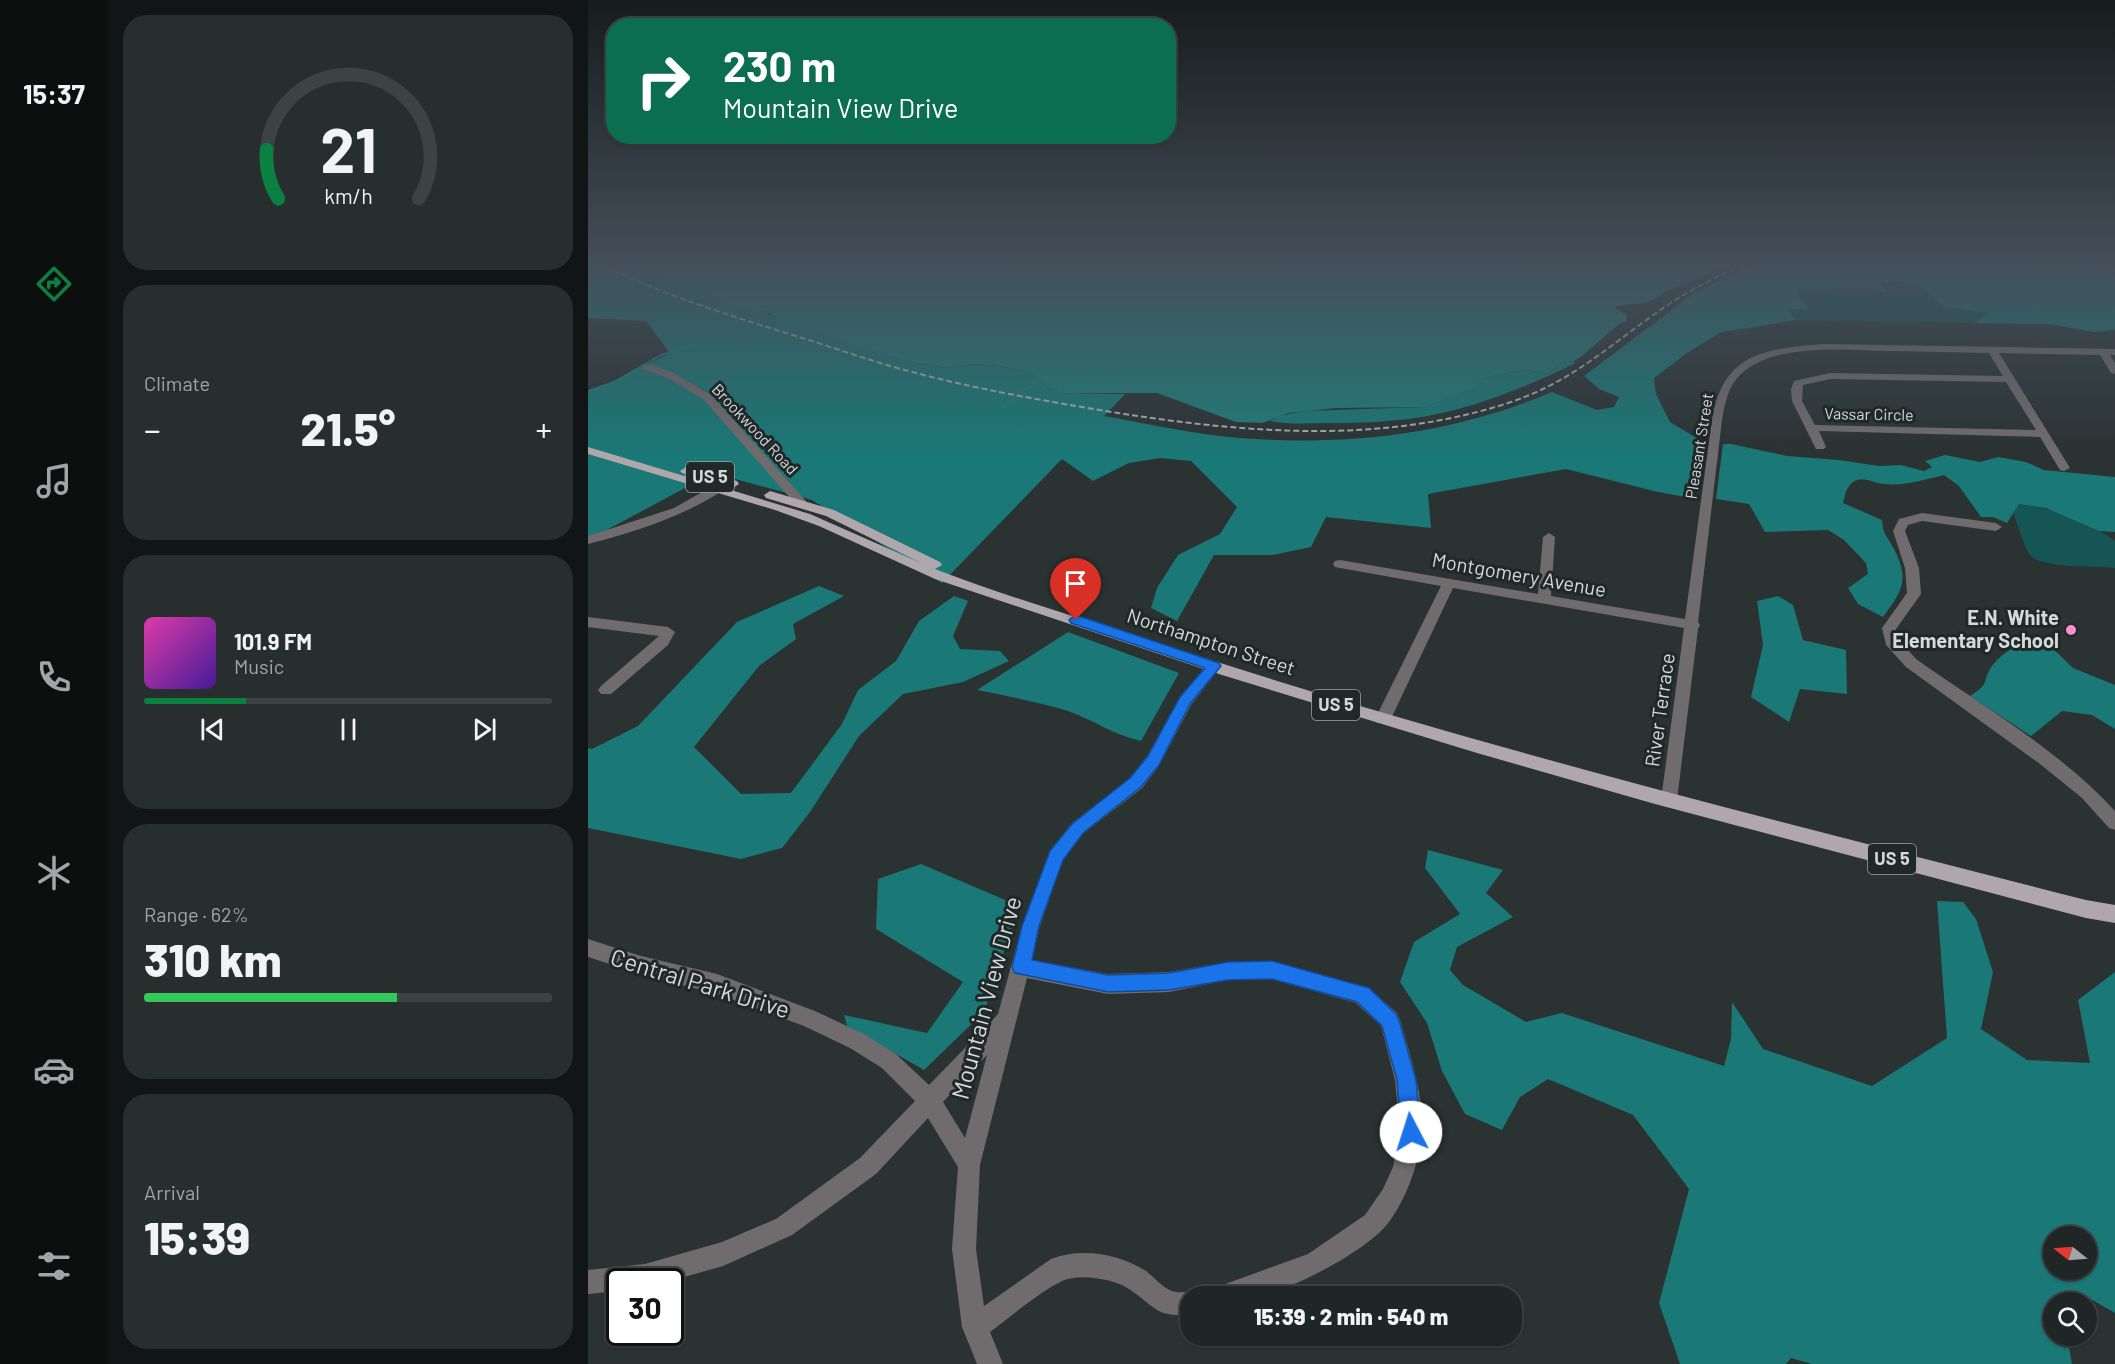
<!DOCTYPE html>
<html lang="en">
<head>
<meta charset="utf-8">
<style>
  :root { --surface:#202626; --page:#282e2e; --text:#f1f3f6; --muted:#a2a5a7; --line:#3d4343; --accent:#0b8043 }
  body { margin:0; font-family:Barlow,sans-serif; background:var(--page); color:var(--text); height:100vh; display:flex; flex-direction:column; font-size:22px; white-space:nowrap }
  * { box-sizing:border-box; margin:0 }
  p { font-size:20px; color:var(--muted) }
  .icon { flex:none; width:33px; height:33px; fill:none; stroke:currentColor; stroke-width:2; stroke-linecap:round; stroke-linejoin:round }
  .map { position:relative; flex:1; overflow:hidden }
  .panel { display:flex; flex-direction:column; gap:15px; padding:15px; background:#121515; width:480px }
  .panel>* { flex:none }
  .banner { position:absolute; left:18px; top:18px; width:570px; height:126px; border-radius:24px; box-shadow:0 2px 4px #0004,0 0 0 2px var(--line); background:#0b6e4f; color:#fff; overflow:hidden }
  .needle { width:39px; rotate:287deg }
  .tools { position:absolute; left:1455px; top:1226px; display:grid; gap:12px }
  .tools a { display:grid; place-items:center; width:54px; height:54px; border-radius:50%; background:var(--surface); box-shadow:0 2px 4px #0004,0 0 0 2px var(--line); font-size:30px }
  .speed { position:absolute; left:18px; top:1268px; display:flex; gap:12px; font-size:30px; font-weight:700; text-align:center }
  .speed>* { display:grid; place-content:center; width:78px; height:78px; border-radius:50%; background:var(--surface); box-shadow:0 2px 4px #0004,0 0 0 2px var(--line); line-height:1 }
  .speed .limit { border:3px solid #111; border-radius:9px; background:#fff; color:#111 }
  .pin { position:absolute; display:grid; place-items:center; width:51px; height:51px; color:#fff; margin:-62px -26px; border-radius:50% 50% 50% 0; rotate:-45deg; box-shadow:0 0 6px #0007 }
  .pin .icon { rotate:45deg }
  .me { position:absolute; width:66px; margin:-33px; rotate:355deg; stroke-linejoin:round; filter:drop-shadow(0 0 4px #0008) }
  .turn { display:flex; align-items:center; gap:21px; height:126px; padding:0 18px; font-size:27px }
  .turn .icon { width:78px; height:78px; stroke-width:2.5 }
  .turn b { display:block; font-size:42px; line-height:51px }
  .big { font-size:45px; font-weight:800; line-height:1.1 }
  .panel .card { flex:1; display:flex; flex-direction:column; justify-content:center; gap:9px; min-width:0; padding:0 21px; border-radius:24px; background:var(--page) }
  .panel .dial { align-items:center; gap:0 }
  .dial svg { height:156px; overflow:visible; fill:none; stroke:var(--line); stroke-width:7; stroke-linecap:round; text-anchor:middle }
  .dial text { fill:var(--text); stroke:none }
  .song { display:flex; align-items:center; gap:18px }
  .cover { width:72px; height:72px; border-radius:9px; background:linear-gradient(135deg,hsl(320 70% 55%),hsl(260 70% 35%)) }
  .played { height:6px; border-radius:3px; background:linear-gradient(90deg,var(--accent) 25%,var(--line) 25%) }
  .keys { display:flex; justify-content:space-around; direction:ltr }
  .heat { display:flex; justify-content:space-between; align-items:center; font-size:33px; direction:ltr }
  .charge { height:9px; border-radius:4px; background:linear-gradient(90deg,#34c759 62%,var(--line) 0) }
  .trip { position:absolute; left:592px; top:1286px; width:342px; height:60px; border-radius:24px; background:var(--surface); box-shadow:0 2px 4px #0004,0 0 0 2px var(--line); font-weight:800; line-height:60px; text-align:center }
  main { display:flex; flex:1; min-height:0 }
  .menu { display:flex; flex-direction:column; width:108px; justify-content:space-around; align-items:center; background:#0d0f0f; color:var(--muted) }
  .menu .icon { width:42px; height:42px }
  .menu .current { color:var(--accent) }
  .menu b { font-size:27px; color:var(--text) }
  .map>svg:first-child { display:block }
</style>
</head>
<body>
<main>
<nav class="menu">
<b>15:37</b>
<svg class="icon current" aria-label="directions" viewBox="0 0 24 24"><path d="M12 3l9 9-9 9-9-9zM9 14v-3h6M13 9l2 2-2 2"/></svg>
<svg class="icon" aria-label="music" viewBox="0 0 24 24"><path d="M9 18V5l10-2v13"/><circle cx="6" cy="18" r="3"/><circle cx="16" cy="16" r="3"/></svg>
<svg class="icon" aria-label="phone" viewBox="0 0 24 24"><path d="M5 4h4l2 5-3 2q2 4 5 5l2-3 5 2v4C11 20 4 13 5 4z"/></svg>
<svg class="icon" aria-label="climate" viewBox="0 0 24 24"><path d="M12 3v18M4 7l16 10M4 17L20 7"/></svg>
<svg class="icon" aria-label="car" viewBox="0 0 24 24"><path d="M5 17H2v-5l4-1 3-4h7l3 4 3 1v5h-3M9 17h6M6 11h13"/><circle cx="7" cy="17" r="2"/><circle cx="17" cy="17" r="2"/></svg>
<svg class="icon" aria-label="filters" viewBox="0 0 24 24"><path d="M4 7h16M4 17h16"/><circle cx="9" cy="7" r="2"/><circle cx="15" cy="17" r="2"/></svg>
</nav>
<section class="panel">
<div class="card dial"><svg viewBox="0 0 100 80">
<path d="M14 69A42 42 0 1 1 86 69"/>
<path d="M14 69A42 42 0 0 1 8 44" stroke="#0b8043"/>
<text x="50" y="56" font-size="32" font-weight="700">21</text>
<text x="50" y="72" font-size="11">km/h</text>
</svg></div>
<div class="card"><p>Climate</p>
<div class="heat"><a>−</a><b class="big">21.5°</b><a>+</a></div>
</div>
<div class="card">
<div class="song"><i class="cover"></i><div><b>101.9 FM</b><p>Music</p></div></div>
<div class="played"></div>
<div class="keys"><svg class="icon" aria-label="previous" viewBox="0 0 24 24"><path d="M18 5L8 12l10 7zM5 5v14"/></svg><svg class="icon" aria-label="pause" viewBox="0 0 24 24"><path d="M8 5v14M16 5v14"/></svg><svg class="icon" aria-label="next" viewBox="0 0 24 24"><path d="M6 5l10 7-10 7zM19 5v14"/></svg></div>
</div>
<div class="card"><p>Range · 62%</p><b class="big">310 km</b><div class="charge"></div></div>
<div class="card"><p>Arrival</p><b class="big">15:39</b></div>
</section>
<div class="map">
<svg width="1527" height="1364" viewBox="0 0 1527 1364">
  <rect width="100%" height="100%" fill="#2a3232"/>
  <!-- green -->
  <path fill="#155553" d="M1169,263H1508L1527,274V325L1207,320L1152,330L1155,269Z
    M1431,504C1466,508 1499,521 1527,541V568C1510,566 1454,568 1443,556C1436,548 1429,523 1425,512Z"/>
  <!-- forest -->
  <path fill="#1a7876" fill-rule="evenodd" d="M0,263H34L63,278L93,284L317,361L359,368L385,364L411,366L442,372L461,388L472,393L537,394L516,416C561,424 606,434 651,438C761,446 862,435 964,392L1009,410L1026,407L1031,397L1011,389L996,376L1106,293L1169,263H1435L1449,266L1508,263L1527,274V330L1506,332L1461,324L1386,323L1401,313L1356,307L1331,285L1309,281L1292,284L1299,292L1274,288L1207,291L1221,308L1200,310L1207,320L1133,332L1099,353L1066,378L1068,394L1082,422L1112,440L1103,498L1070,492L978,469L840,494L843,528L738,517L723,547L685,555H626L589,621L563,608L569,588L590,555L632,534L649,507L603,461L572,458L541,463L505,481L474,459L354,583L224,500L125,473L0,540V391L13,387L82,353L58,321L0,318Z
    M1130,263L1142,264L1076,293L1102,268Z
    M986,361V364C938,387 887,408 834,417C804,422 772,423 742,423C722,423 702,425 682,421L691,416L717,411L837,407L887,387L896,378L935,370L960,373L973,363Z
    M1135,444H1143L1199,456L1251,460L1291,466L1313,465L1336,471L1344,467L1337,461L1357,455L1392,462L1410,457L1438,462L1456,470L1527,477V532L1511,531L1458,508L1431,504L1419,523L1405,517H1393L1371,486L1356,475C1336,480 1317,486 1296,484C1285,483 1275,475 1265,482C1258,487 1257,496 1255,503L1294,520C1296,539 1299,534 1306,549C1322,580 1314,591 1295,617L1270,604L1260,588L1280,574L1278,563L1256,540L1240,530L1177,532L1161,504L1128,499Z
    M231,586L256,596L205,624L208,639L171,666L106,747L153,794L203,793L254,724L270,690L308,661L331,621L366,596L380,601L365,636L372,649L412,651L421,661L375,682L315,694L271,736L222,812L194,848L153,859L0,828V748L4,749L50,726L149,622Z
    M1190,596L1205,605L1215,640L1258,650L1259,694L1212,689L1201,722L1163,697L1175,645L1169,601Z
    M480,632L591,673L553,741C525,735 506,720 480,711C450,702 419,696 389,690Z
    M1453,637L1485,668L1527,685V729L1504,715L1474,711L1443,736L1382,696C1404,682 1393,682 1404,666C1417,649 1434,643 1453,637Z
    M840,850L915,870L898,893L925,917L869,947L862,970L875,985L938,1022L974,1013L1136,1066L1143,1039L1144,1002L1175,1049L1284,1086L1359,1038L1349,901L1375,902L1388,919L1405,972L1393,1029L1439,1060L1502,1063L1490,1000L1527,972V1313L1494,1294L1490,1302H1466V1335H1479L1484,1364H1224L1203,1358L1198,1364H1092L1071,1303L1101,1189L1045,1115L960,1079L932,1097L914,1130L877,1114L854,1071L839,1023L812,982L826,942L872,914L837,868ZM1466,1236H1498V1269H1466Z
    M333,864L431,906L396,1012L336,1070L259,1026L256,1015L339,1033L375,982L288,929L290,879Z"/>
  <!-- water -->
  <path fill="#207c7a" d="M34,263H1130L1102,268L1095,280C1085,283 1084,287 1076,293C1059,306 1048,303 1029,306L1027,309L1038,314L1039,321L1032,323L994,356L986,361L973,363L960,373L935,370L896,378L888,387L837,407L748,408L701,413L674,423L648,422L569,393H472L461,388L442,372L411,366L385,364L359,368L317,361L188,318L182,313L144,306L93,284L63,278Z"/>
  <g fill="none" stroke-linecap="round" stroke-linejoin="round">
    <!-- stream -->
    <path stroke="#207c7a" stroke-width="2" d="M0,391L26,382L73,355L107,344L131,329L157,322L181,311
      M432,393L453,379
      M415,408L426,398"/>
    <!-- minor -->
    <path fill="#706c6e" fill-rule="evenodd" d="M1511,263H1522L1527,266V273Z
      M1236,344L1527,349V355H1522L1527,363V374L1523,373L1512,355L1411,353L1482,468L1476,471L1472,470L1452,437L1231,431L1238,447L1236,449H1228L1204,401L1203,389L1206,381L1242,373L1415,376L1401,353C1369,352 1336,352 1304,351C1260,350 1187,342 1153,374C1140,386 1137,403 1134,420L1110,622L1112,625L1110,629L1089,800L1087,805L1081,807L1075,805L1073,800L1096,628L865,588L801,723H789L787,719L853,586L752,568L747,567L745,564L747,561L752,560L950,594L955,537L961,533L967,537L963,596L1097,619L1124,420C1135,352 1177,349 1236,344ZM1242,379L1418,382L1448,430L1227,425L1214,401L1215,385Z
      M55,365H63L86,373L123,395L218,501V507H210L115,399L78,377L55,369Z
      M139,478L143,479V485C100,515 51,531 0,544V536L86,508Z
      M1334,513L1408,523L1414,527L1408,531L1334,521L1320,525L1317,531L1331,568L1333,594L1308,629L1310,639L1328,659C1396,707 1471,750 1527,811V830L1521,828L1494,798L1452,764L1318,667L1298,645L1294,628L1319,593L1317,568L1305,531L1311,519Z
      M0,617L80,627L87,632L80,645L23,694H13L10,690L13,686L71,636L0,627Z
      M626,661L631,662L633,666L603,705L571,766L554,788L496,833L475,860L452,926L444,960L520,974L581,972L640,962L684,961L781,988L809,1013L812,1020C822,1056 836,1094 834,1132C833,1161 814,1212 792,1232C765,1257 707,1288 671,1296C657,1299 640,1296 626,1296L629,1287L720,1254L777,1215L795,1189L805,1167L812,1132L807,1080L793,1026L768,1003L684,979L640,980L581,992L520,994L439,978L392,1165L388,1249L396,1306L463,1259C494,1247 531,1254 558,1271C566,1277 575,1288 584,1291C593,1294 601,1290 612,1294V1296H603V1315C567,1317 569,1308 541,1289C526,1279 492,1273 474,1281C453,1291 422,1317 402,1332L415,1364H389L374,1327L364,1249L370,1167L340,1118L288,1174L204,1235L135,1266L82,1281H32V1291L0,1294V1270L57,1264L134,1242L188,1219L272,1158L327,1101L294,1068L262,1048L216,1026L129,994L53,974L0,957V939L53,956L129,974L227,1011L276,1034L308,1054L341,1085L410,1014L434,926L462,850L484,823L542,778L559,756L592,697L621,662ZM399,1055L377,1138L355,1102Z"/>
    <!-- major -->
    <path fill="#afa7ab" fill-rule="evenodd" d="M0,447L222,514L333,563L238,516L178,498L176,495L182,491L246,510L352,562L354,565L347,569C422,598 500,620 576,645C879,744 1189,821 1498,900L1527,905V923L1498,918L1067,804L889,753L634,675L347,579L231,526L187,510L0,454Z
      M98,467L149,481L151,484L145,488L94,473L92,471Z"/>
    <!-- rail -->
    <path stroke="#a9aeae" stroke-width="2" stroke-dasharray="6 3" stroke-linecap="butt" d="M9,263C77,296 149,318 221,340C258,352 295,365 332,374C397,391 464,402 530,413C659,433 791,444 917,404C980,384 1016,350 1068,313C1096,293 1127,277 1159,263"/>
  </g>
  <!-- sky -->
  <linearGradient id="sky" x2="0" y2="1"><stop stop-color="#171c1c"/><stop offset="0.58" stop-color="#444f5a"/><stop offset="1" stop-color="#444f5a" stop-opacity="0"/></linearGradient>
  <rect width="1527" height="454" fill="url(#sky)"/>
  <!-- route -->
  <path fill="#1a73e8" stroke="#114b97" stroke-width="1.5" d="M488,615L631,663L633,666L602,704L571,765L553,787L495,833L475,860L451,926L444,960L520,975L581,973L640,962L684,961L781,988L808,1014L811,1020L828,1080L833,1132L830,1139L823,1142L816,1139L813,1132L809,1080L794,1026L769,1002L684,979L640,980L581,990L520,992L427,973L424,967L434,926L462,851L484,824L542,778L560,756L592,697L617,668L483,623L481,620Z"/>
  <!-- markers -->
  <circle fill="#f890cb" stroke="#202828" stroke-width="2" cx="1483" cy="630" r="6"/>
  <g text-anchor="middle" stroke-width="6" stroke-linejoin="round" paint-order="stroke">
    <!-- far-street labels -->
    <g font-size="16" fill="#d4d9d9" stroke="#202828">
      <text transform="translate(1281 414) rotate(1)" y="6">Vassar Circle</text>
      <text transform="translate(167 429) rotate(47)" y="6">Brookwood Road</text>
      <text transform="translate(1111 446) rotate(-81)" y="6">Pleasant Street</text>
    </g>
    <!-- shield labels -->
    <g fill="#202828" stroke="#9ea4a4" stroke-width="1.5">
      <rect x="98" y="462" width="48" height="30" rx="4.5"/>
      <rect x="724" y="690" width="48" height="30" rx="4.5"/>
      <rect x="1280" y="844" width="48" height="30" rx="4.5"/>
    </g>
    <g font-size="18" font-weight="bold" fill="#d4d9d9">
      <text x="122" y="483">US 5</text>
      <text x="748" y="711">US 5</text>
      <text x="1304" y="865">US 5</text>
    </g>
    <!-- street labels -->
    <g font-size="20" fill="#d4d9d9" stroke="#202828">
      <text transform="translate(931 575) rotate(10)" y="7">Montgomery Avenue</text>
      <text transform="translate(623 642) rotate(18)" y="7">Northampton Street</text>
      <text transform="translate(1072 710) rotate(-82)" y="7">River Terrace</text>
    </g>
    <!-- poi labels -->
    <g font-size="20" font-weight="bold" fill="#d4d9d9" stroke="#202828" text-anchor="end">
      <text x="1471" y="625">E.N. White<tspan x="1471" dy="23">Elementary School</tspan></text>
    </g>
    <!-- near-street labels -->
    <g font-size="24" fill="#d4d9d9" stroke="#202828">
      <text transform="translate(112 984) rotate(17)" y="8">Central Park Drive</text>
      <text transform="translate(399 998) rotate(-75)" y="8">Mountain View Drive</text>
    </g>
  </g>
</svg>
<div class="tools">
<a><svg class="needle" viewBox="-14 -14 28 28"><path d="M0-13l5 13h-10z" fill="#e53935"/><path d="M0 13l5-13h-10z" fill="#a2a5a7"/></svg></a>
<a><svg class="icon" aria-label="search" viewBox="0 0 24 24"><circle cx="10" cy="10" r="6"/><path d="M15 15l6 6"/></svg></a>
</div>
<div class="speed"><div class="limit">30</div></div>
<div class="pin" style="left:488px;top:620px;background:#d93025"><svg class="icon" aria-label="arrive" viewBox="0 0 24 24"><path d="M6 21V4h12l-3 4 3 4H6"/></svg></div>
<svg class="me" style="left:823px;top:1132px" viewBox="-20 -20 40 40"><circle r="19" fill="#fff"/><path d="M0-13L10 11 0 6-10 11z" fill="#1a73e8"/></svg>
<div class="trip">15:39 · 2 min · 540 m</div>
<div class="banner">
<div class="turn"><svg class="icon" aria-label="right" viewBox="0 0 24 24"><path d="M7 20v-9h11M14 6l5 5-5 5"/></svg><div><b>230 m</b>Mountain View Drive</div></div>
</div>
</div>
</main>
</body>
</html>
